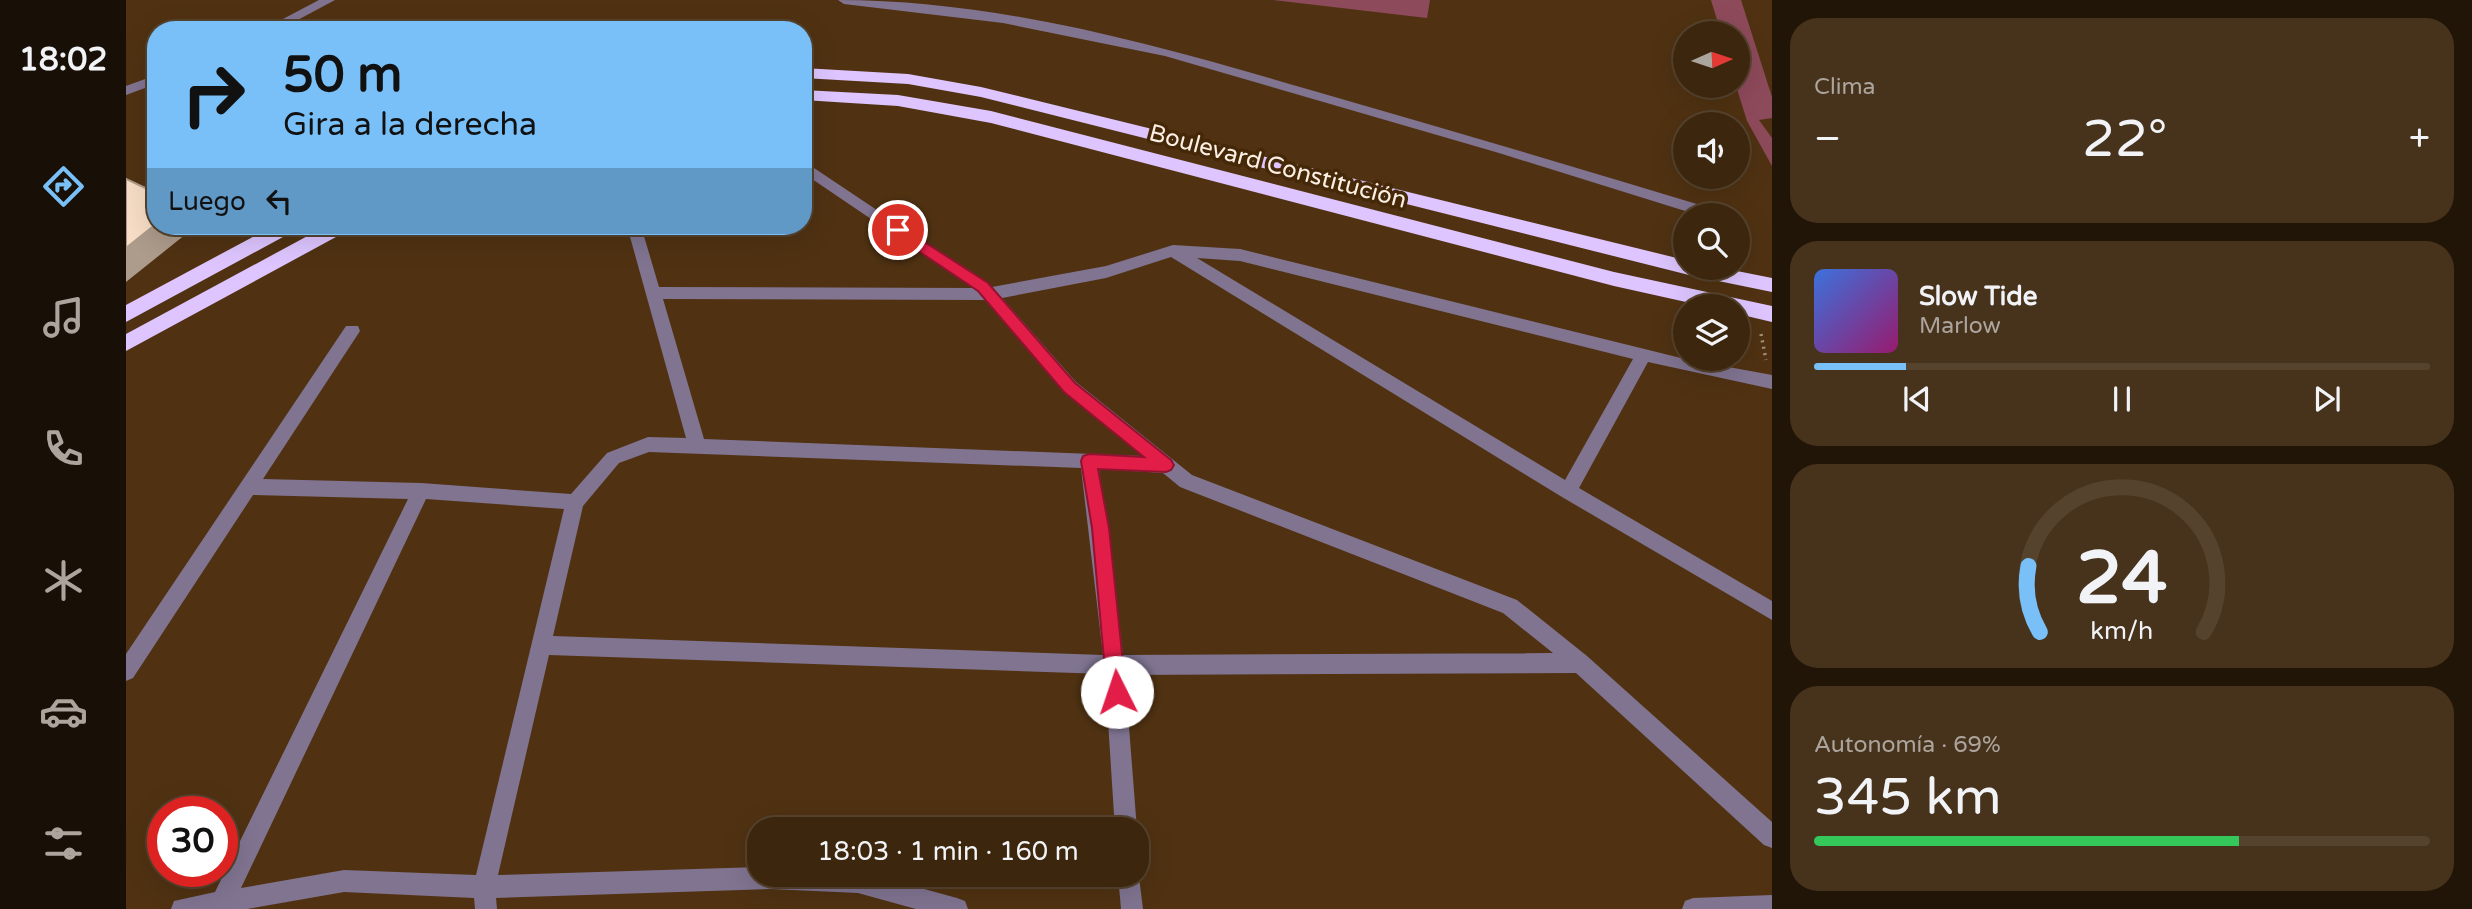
<!DOCTYPE html>
<html lang="es">
<head>
<meta charset="utf-8">
<style>
  :root { --surface:#3c260e; --page:#47321c; --text:#f1f3f6; --muted:#aca59e; --line:#55432e; --accent:#79bff8 }
  body { margin:0; font-family:"Varela Round",sans-serif; background:var(--page); color:var(--text); height:100vh; display:flex; flex-direction:column; font-size:26px; white-space:nowrap }
  * { box-sizing:border-box; margin:0 }
  p { font-size:23px; color:var(--muted) }
  .icon { flex:none; width:38px; height:38px; fill:none; stroke:currentColor; stroke-width:2; stroke-linecap:round; stroke-linejoin:round }
  .map { position:relative; flex:1; overflow:hidden }
  .details { display:flex; flex-direction:column; gap:18px; padding:18px; background:#211508; width:700px }
  .details>* { flex:none }
  .hud { position:absolute; left:21px; top:21px; width:665px; height:214px; border-radius:28px; box-shadow:0 7px 28px #0002,0 0 0 2px var(--line); background:#79bff8; color:#111; overflow:hidden }
  .needle { width:46px; rotate:87deg }
  .buttons { position:absolute; left:1547px; top:21px; display:grid; gap:14px }
  .buttons a { display:grid; place-items:center; width:77px; height:77px; border-radius:50%; background:var(--surface); box-shadow:0 7px 28px #0002,0 0 0 2px var(--line); font-size:35px }
  .speed { position:absolute; left:21px; top:796px; display:flex; gap:14px; font-size:35px; font-weight:700; text-align:center }
  .speed>* { display:grid; place-content:center; width:91px; height:91px; border-radius:50%; background:var(--surface); box-shadow:0 7px 28px #0002,0 0 0 2px var(--line); line-height:1 }
  .speed .limit { border:10px solid #d22; background:#fff; color:#111 }
  .pin { position:absolute; display:grid; place-items:center; width:60px; height:60px; color:#fff; margin:-30px; border:4px solid #fff; border-radius:50%; box-shadow:0 2px 7px #0007 }
  .me { position:absolute; width:77px; margin:-38px; rotate:356deg; stroke-linejoin:round; filter:drop-shadow(0 0 5px #0008) }
  .turn { display:flex; align-items:center; gap:24px; height:147px; padding:0 21px; font-size:32px }
  .turn .icon { width:91px; height:91px; stroke-width:2.5 }
  .turn b { display:block; font-size:49px; line-height:60px }
  .then { display:flex; align-items:center; height:66px; padding:0 21px; background:#0003; gap:14px; font-size:26px }
  .big { font-size:52px; font-weight:600; line-height:1.1 }
  .details .card { flex:1; display:flex; flex-direction:column; justify-content:center; gap:10px; min-width:0; padding:0 24px; border-radius:28px; background:var(--page) }
  .details .dial { align-items:center; gap:0 }
  .dial svg { height:182px; overflow:visible; fill:none; stroke:var(--line); stroke-width:7; stroke-linecap:round; text-anchor:middle }
  .dial text { fill:var(--text); stroke:none }
  .song { display:flex; align-items:center; gap:21px }
  .cover { width:84px; height:84px; border-radius:10px; background:linear-gradient(135deg,hsl(220 70% 55%),hsl(320 70% 35%)) }
  .played { height:7px; border-radius:4px; background:linear-gradient(90deg,var(--accent) 15%,var(--line) 15%) }
  .keys { display:flex; justify-content:space-around; direction:ltr }
  .heat { display:flex; justify-content:space-between; align-items:center; font-size:38px; direction:ltr }
  .charge { height:10px; border-radius:5px; background:linear-gradient(90deg,#34c759 69%,var(--line) 0) }
  .trip { position:absolute; left:621px; top:817px; width:402px; height:70px; border-radius:28px; background:var(--surface); box-shadow:0 7px 28px #0002,0 0 0 2px var(--line); font-weight:600; line-height:70px; text-align:center }
  main { display:flex; flex:1; min-height:0 }
  .tabs { display:flex; flex-direction:column; width:126px; justify-content:space-around; align-items:center; background:#180f06; color:var(--muted) }
  .tabs .icon { width:49px; height:49px }
  .tabs .selected { color:var(--accent) }
  .tabs b { font-size:32px; color:var(--text) }
  .map>svg:first-child { display:block }
</style>
</head>
<body>
<main>
<nav class="tabs">
<b>18:02</b>
<svg class="icon selected" aria-label="directions" viewBox="0 0 24 24"><path d="M12 3l9 9-9 9-9-9zM9 14v-3h6M13 9l2 2-2 2"/></svg>
<svg class="icon" aria-label="music" viewBox="0 0 24 24"><path d="M9 18V5l10-2v13"/><circle cx="6" cy="18" r="3"/><circle cx="16" cy="16" r="3"/></svg>
<svg class="icon" aria-label="phone" viewBox="0 0 24 24"><path d="M5 4h4l2 5-3 2q2 4 5 5l2-3 5 2v4C11 20 4 13 5 4z"/></svg>
<svg class="icon" aria-label="climate" viewBox="0 0 24 24"><path d="M12 3v18M4 7l16 10M4 17L20 7"/></svg>
<svg class="icon" aria-label="car" viewBox="0 0 24 24"><path d="M5 17H2v-5l4-1 3-4h7l3 4 3 1v5h-3M9 17h6M6 11h13"/><circle cx="7" cy="17" r="2"/><circle cx="17" cy="17" r="2"/></svg>
<svg class="icon" aria-label="filters" viewBox="0 0 24 24"><path d="M4 7h16M4 17h16"/><circle cx="9" cy="7" r="2"/><circle cx="15" cy="17" r="2"/></svg>
</nav>
<div class="map">
<svg width="1646" height="909" viewBox="0 0 1646 909">
  <rect width="100%" height="100%" fill="#503212"/>
  <!-- green -->
  <path fill="#8d4a5b" d="M1147,0H1304L1301,18Z
    M1585,0H1615L1646,97V118L1633,120L1646,138V166L1621,121L1610,86L1612,33H1595Z"/>
  <g fill="none" stroke-linecap="round" stroke-linejoin="round">
    <!-- path -->
    <path stroke="#a48e78" stroke-width="3.5" stroke-dasharray="2 4.5" stroke-linecap="butt" d="M1612,230L1618,257
      M1635,334L1640,360"/>
    <!-- minor -->
    <path fill="#807491" fill-rule="evenodd" d="M193,0H209L153,30H136Z
      M712,0C874,0 1034,46 1188,91C1324,130 1459,170 1594,211L1596,215H1572L1373,153L1039,56L877,23L718,4Z
      M30,75V84L0,95V86Z
      M688,168L866,287L980,266L1047,245L1114,249L1559,359L1646,375V389L1522,362L1453,488L1646,601V620L1436,497L1045,257L980,278L876,298L950,382L1066,475L1391,600L1461,656L1646,822V848L1638,845L1450,673L999,675L1011,830H989L979,674L423,655L372,875L634,867V875H747L831,898L839,901L842,909H790L732,893L645,889L370,898L371,909H349L348,898L218,892L121,909H45L48,901L89,892L282,499L127,495L7,678L0,681V654L220,326H232L234,331L137,479L295,483L445,494L481,453L522,437L560,438L501,226H515L533,287L847,288L686,179L677,181V171ZM1071,258L1114,261L1507,359L1439,480ZM537,299L859,300L938,392L1017,456L578,439ZM523,452L955,468L977,655L427,636L457,506L493,463ZM973,469L1037,473L1054,487L1377,613L1427,653L997,655ZM300,499L438,509L350,875L218,870L115,888Z
      M1012,869L1017,909H995L992,875H1012Z
      M1646,895V909H1556L1559,901L1567,898Z"/>
    <!-- highway -->
    <path fill="#dec5ff" fill-rule="evenodd" d="M677,68L782,74L855,87L1559,260V268H1596L1646,278V292L1563,275L855,97L782,84L677,78Z
      M677,90L772,95L865,111L1488,272L1646,306V322L1612,314V306H1578L1488,286L865,123L772,106L677,100Z
      M147,226H171L168,231L0,322V305Z
      M200,226H224L221,231L0,351V334Z"/>
  </g>
  <!-- shaded-wall -->
  <path fill="#ad9b8b" d="M30,224V226H70L0,282V248Z"/>
  <!-- building -->
  <path fill="#f7ddc6" stroke="#ad9b8b" stroke-width="2" d="M0,179L30,193V224L0,248Z"/>
  <!-- route -->
  <path fill="#e11d48" stroke="#92132f" stroke-width="2" d="M772,225L862,283L949,383L1045,460L1048,465L1045,470L1040,472L972,469L983,528L1000,692L997,698L991,701L984,698L981,692L966,528L955,461L957,456L963,454L1018,457L938,392L852,291L767,234V227Z"/>
  <g text-anchor="middle" stroke-width="7" stroke-linejoin="round" paint-order="stroke">
    <!-- street labels -->
    <g font-size="24" fill="#fcefe4" stroke="#452807">
      <text transform="translate(1152 166) rotate(15)" y="8">Boulevard Constitución</text>
    </g>
  </g>
</svg>
<div class="buttons">
<a><svg class="needle" viewBox="-14 -14 28 28"><path d="M0-13l5 13h-10z" fill="#e53935"/><path d="M0 13l5-13h-10z" fill="#aca59e"/></svg></a>
<a><svg class="icon" aria-label="sound" viewBox="0 0 24 24"><path d="M4 9h4l5-4v14l-5-4H4zM17 9q2 3 0 6"/></svg></a>
<a><svg class="icon" aria-label="search" viewBox="0 0 24 24"><circle cx="10" cy="10" r="6"/><path d="M15 15l6 6"/></svg></a>
<a><svg class="icon" aria-label="layers" viewBox="0 0 24 24"><path d="M12 4l9 5-9 5-9-5zM3 14l9 5 9-5"/></svg></a>
</div>
<div class="speed"><div class="limit">30</div></div>
<div class="pin" style="left:772px;top:230px;background:#d93025"><svg class="icon" aria-label="arrive" viewBox="0 0 24 24"><path d="M6 21V4h12l-3 4 3 4H6"/></svg></div>
<svg class="me" style="left:991px;top:692px" viewBox="-20 -20 40 40"><circle r="19" fill="#fff"/><path d="M0-13L10 11 0 6-10 11z" fill="#e11d48"/></svg>
<div class="trip">18:03 · 1 min · 160 m</div>
<div class="hud">
<div class="turn"><svg class="icon" aria-label="right" viewBox="0 0 24 24"><path d="M7 20v-9h11M14 6l5 5-5 5"/></svg><div><b>50 m</b>Gira a la derecha</div></div>
<div class="then">Luego<svg class="icon" aria-label="left" viewBox="0 0 24 24"><path d="M17 20v-9H6M10 6l-5 5 5 5"/></svg></div>
</div>
</div>
<section class="details">
<div class="card"><p>Clima</p>
<div class="heat"><a>−</a><b class="big">22°</b><a>+</a></div>
</div>
<div class="card">
<div class="song"><i class="cover"></i><div><b>Slow Tide</b><p>Marlow</p></div></div>
<div class="played"></div>
<div class="keys"><svg class="icon" aria-label="previous" viewBox="0 0 24 24"><path d="M18 5L8 12l10 7zM5 5v14"/></svg><svg class="icon" aria-label="pause" viewBox="0 0 24 24"><path d="M8 5v14M16 5v14"/></svg><svg class="icon" aria-label="next" viewBox="0 0 24 24"><path d="M6 5l10 7-10 7zM19 5v14"/></svg></div>
</div>
<div class="card dial"><svg viewBox="0 0 100 80">
<path d="M14 69A42 42 0 1 1 86 69"/>
<path d="M14 69A42 42 0 0 1 9 40" stroke="#79bff8"/>
<text x="50" y="56" font-size="32" font-weight="700">24</text>
<text x="50" y="72" font-size="11">km/h</text>
</svg></div>
<div class="card"><p>Autonomía · 69%</p><b class="big">345 km</b><div class="charge"></div></div>
</section>
</main>
</body>
</html>
